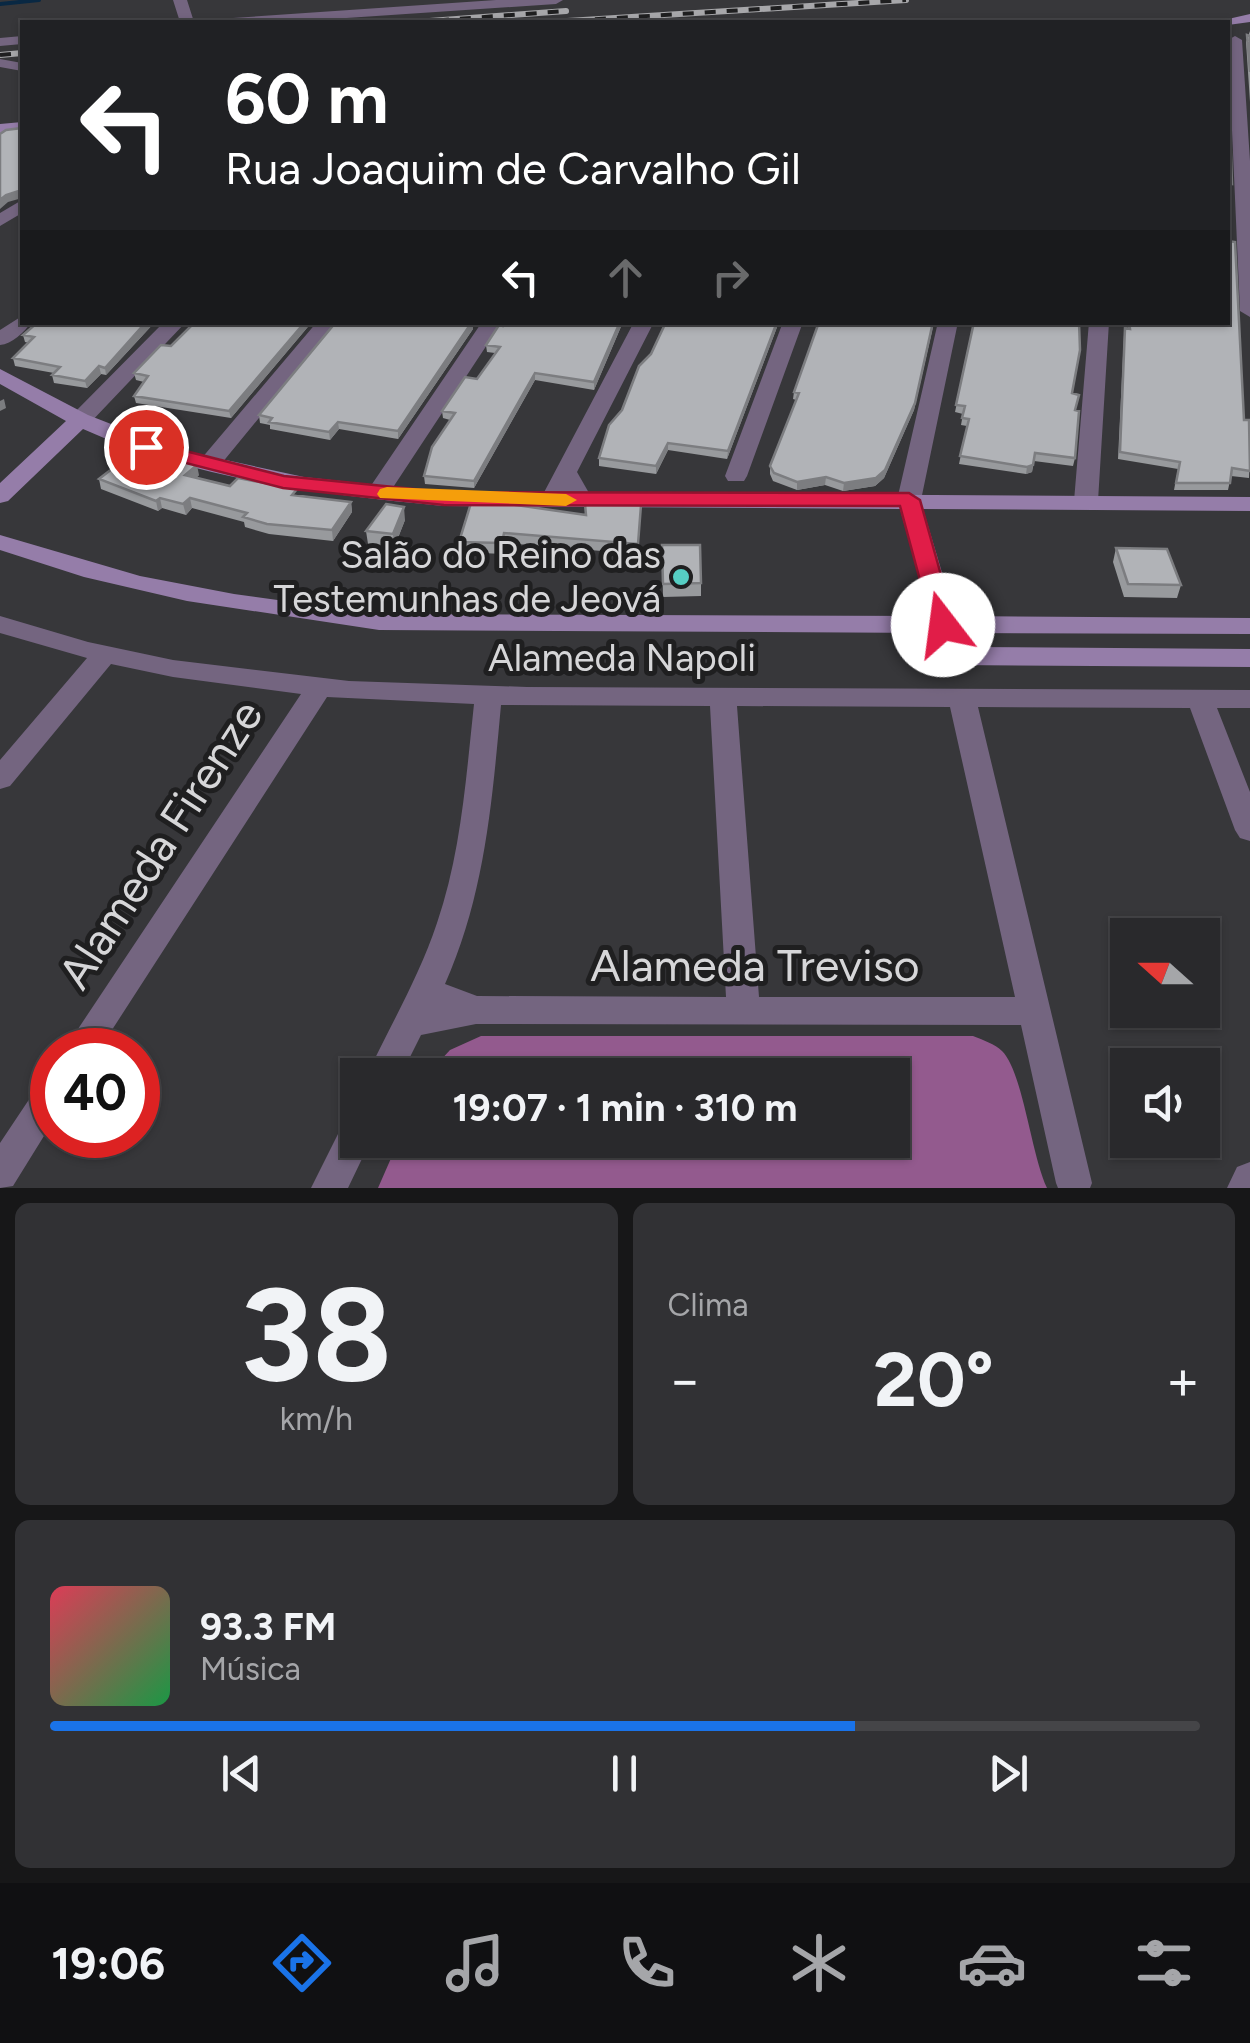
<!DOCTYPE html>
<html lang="pt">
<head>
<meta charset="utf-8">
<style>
  :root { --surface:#29292c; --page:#313134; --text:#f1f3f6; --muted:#a5a6a9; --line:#454548; --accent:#1a73e8 }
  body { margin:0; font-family:Figtree,sans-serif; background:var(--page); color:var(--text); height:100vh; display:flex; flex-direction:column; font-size:38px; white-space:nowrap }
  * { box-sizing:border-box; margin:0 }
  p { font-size:32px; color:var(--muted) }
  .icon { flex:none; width:55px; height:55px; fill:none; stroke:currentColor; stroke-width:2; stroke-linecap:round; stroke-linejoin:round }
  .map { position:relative; height:1188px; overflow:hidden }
  .drawer { display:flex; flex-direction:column; gap:15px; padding:15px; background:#171718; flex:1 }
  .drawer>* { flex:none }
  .top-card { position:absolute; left:20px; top:20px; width:1210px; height:305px; border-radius:0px; box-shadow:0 2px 8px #0004,0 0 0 2px var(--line); background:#202124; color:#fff; overflow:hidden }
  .needle { width:65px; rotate:291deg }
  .buttons { position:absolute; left:1110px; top:918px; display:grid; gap:20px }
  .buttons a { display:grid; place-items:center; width:110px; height:110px; border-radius:0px; background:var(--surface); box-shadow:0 2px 8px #0004,0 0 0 2px var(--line); font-size:50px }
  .speed { position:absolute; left:30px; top:1028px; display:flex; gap:20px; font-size:50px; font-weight:700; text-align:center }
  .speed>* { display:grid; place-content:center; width:130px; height:130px; border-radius:50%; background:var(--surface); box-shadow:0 2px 8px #0004,0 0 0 2px var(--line); line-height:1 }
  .speed .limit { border:15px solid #d22; background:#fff; color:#111 }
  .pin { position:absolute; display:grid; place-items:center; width:85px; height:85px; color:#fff; margin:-42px; border:5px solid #fff; border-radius:50%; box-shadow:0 2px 10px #0007 }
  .me { position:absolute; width:110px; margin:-55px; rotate:345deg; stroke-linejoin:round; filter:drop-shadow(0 0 8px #0008) }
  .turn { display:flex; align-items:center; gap:35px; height:210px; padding:0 40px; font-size:45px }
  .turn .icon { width:130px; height:130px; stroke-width:2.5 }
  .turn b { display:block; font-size:70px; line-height:85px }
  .lanes { display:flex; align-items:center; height:95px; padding:0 40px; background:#0003; justify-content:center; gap:50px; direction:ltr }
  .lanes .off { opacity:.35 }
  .big { font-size:75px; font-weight:700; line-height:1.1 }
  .drawer .widget { flex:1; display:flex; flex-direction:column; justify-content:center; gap:15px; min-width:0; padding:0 35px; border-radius:15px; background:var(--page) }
  .drawer .dial { align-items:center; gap:0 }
  .dial b { font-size:130px; line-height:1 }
  .song { display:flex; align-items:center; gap:30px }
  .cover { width:120px; height:120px; border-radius:15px; background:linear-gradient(135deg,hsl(350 70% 55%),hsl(140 70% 35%)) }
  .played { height:10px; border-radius:5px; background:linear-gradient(90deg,var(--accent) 70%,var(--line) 70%) }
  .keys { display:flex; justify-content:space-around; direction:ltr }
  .heat { display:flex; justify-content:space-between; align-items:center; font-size:55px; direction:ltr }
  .drawer .tiles { flex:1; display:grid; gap:15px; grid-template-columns:1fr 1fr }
  .widget:last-child { grid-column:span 2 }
  .trip { position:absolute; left:340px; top:1058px; width:570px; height:100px; border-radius:0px; background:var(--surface); box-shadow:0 2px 8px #0004,0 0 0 2px var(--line); font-weight:700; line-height:100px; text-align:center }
  .dock { display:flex; height:160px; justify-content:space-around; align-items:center; background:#101012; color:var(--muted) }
  .dock .icon { width:70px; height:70px }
  .dock .current { color:var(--accent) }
  .dock b { font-size:45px; color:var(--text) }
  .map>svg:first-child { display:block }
</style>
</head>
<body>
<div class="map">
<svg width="1250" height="1188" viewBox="0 0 1250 1188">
  <rect width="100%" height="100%" fill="#37373a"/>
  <!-- forest -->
  <path fill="#935a8e" d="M481,1036H973C983,1040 995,1044 1002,1051C1023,1072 1031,1154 1047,1188H378L399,1140H892V1075H427L450,1050Z"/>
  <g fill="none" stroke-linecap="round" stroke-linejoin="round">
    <!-- stream -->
    <path stroke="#092843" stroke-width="4" d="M0,4L39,0"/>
    <!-- street -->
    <path fill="#746580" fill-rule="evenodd" d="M173,0H187L194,22H180Z
      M496,0H563L556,4L287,22H226L233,18Z
      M22,36V44L0,46V38Z
      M1235,36L1242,40L1250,161V317L1240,311L1228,40Z
      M0,59L22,63V71L0,67Z
      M22,200V213L0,226V213Z
      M22,316V322H32C24,332 12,344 0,345V330Z
      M164,322H186L88,425H72L69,420L72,415Z
      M317,322H338L217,469H201L198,464L201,459Z
      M482,322H502L386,498H370L366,493Z
      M634,322H654L577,472L593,500L581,507L573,505L566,494L560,505H544L540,500Z
      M783,322H803L747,476L744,481H728L725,476Z
      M938,322H958L921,500L909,507L897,500Z
      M1089,322H1109L1098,501L1086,508L1074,501Z
      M0,616L88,642L173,660L349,681L527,687L1250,690V708H1217L1250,792V841L1240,838L1235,830L1190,708L978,707L1092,1183L1090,1188H1058L1056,1183L1021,1025L476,1024L421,1035L401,1075H367C391,1024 419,977 437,923C461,853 466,778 474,704L327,697L99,1050H64L301,694L173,677L111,664L10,786L0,789V760L87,658L0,633ZM501,705L710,706L726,997L477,996L445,984C485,894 492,802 501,705ZM737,706L950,707L1015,997H759Z
      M52,1079V1123L13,1186L0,1188V1143L40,1083Z
      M358,1113V1140H371L348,1188H311L346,1118Z
      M1250,1162V1188H1227L1237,1167Z"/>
    <!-- secondary -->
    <path fill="#957da9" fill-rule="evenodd" d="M1250,14V22L1228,25L1215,22Z
      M22,122V132L0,134V124Z
      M0,369L88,415L175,449L304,477L443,492L1250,497V511L923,509L955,616L1250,618V634L960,633L965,647L1250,649V667L954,665L941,656L934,633L379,630L187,601L84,577L0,550V535L140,576L234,594L379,614L930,616L900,509L443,506C320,494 197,480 83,429L8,501L0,503V483L66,421L0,384Z"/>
    <defs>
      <path id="rail" d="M416,22L566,11
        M551,22L906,0
        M0,55L22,53"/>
    </defs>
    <!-- rail casing -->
    <use href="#rail" stroke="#a7a7aa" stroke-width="6"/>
    <!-- rail -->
    <use href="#rail" stroke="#1f1f20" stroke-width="4" stroke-dasharray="11" stroke-linecap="butt"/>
  </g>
  <!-- wall -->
  <path fill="#989a9d" d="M1250,31V102L1246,42Z
    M38,322H155L106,375L101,374L87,388L54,383L52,375L54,373L15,366L13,358L29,343L25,342L23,335Z
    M195,322H312L231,418L136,403L134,396L144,382L136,380L134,373L171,346Z
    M473,322V329L398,439L339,429L330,440L270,429V425L260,423L259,415Z
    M506,322H623L594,390L535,380L474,488L425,484L424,476L450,420L443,418L442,411L477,379L495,353L487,352L486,345Z
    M779,322L727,459L668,450L656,474L599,466V458L651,354Z
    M934,322L914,410L884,478L875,486L843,491L825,485L797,490L773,481L770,474V466L796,400L793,399L794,392Z
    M974,322L1072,393L1075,410V458L1073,466L1034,461L1032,472L1026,474L959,464L967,426L961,425L963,414L955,412Z
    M1127,322H1228L1244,420L1250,449L1249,478L1231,476L1228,490H1174L1178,469L1118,459L1124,335L1125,328L1128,329Z
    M199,475L196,478L230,486L351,502L352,512L333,541L269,534L245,527L244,522L192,508L186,515L162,508L158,511L101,489L99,479Z
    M641,505L638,554L505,543L503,554L460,552L459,542L585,515Z
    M405,520L394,548L368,544L366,531Z
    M662,545L701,583V596L663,597Z
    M1116,548L1181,585L1177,598L1124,597L1113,562Z"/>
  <!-- shaded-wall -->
  <path fill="#7c7d80" d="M22,190V198L8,202L0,209V200L6,195Z
    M146,322H155L106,375L105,368Z
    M305,322H312L231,418L229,411Z
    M473,322V329L398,439V431Z
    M620,322H623L594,390V382Z
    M777,322H779L727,459L728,451Z
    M934,322L914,410L884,478L875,486L843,491L844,483Z
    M99,366L101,374L87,388L85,381Z
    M535,373V380L474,488V481Z
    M4,399L6,408L0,411V401Z
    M338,422L339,429L330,440L329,432Z
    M668,443V450L656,474V466Z
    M197,465L199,475L187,485L185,475Z
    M1033,465L1032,472L1026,474L1027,467Z
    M826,477L825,485L797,490V482Z
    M160,498L162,508L158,511L156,501Z
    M190,498L192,508L186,515L183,504Z
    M351,502L352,512L333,541L332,530Z
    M404,507L405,520L394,548L393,534Z"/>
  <!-- building -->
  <path fill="#b1b3b7" stroke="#7c7d80" stroke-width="2.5" d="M1247,35L1250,36V72Z
    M1228,71L1232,184L1228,183V200Z
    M22,128V190L6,195L0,200V134L6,130Z
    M1228,241L1235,242L1244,420H1249L1250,471L1232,468L1230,483H1176L1180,462L1120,452L1125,328L1130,329L1129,322H1228Z
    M38,322H146L105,368L99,366L85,381L52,375L60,367L13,358L34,337L23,335Z
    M195,322H305L229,411L134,396L148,376L134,373L161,345L171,346Z
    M336,322H472L398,431L338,422L329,432L269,422L272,418L259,415Z
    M506,322H620L594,382L535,373L474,481L424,476L432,447L455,413L442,411L465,377L477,379L500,347L486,345L499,325L503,326Z
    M666,322H777L728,451L668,443L656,466L599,458L609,425L622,410L639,366L651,354Z
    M819,322H933L915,403L885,470L876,478L844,483L826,477L797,482L774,473L770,466L799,393L794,392Z
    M974,322H1079L1080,350L1072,393L1079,395L1075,410L1079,411L1075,458L1035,453L1033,465L1027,467L960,456L969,419L962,418L965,406L956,405Z
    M135,451L197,465L185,475L230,486L238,478L297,489L292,495L351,502L332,530L267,524L243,517L247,513L190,498L183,504L160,498L156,501L99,479Z
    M471,503L509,504L586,515L585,504L641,505L638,544L504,533L502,543L459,542Z
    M386,504L404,507L393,534L366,531Z
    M662,545H700L701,583L663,584Z
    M1116,548L1167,549L1181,585L1128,584Z"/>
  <!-- route -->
  <path fill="#e11d48" stroke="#92132f" stroke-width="2.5" d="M146,441L284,476L444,492L909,493L920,500L955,625L943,632L932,625L900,506L444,505L283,488L139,451L136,447Z"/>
  <!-- slow -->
  <path fill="#f59e0b" d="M387,487L566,494L577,500L566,506L380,498L377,494L380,489Z"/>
  <!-- markers -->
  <circle fill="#56cec3" stroke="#1f1f20" stroke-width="4" cx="681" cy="577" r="10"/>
  <g text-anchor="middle" stroke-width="10" stroke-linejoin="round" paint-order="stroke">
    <!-- poi labels -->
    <g font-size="38" fill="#d6d6d8" stroke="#1f1f20" text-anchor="end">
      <text x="661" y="568">Salão do Reino das<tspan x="661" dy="44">Testemunhas de Jeová</tspan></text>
    </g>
    <!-- street labels -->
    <g font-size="38" fill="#d6d6d8" stroke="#1f1f20">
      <text x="622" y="671">Alameda Napoli</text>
    </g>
    <!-- near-street labels -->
    <g font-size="45" fill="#d6d6d8" stroke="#1f1f20">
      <text transform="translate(160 844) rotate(-57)" y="16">Alameda Firenze</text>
      <text x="755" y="981">Alameda Treviso</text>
    </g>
  </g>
</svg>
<div class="buttons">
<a><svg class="needle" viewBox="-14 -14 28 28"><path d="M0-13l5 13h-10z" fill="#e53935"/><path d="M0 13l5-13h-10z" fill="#a5a6a9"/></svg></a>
<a><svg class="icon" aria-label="sound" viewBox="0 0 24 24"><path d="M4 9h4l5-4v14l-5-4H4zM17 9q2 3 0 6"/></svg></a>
</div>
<div class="speed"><div class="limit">40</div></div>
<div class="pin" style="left:146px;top:447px;background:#d93025"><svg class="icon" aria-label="arrive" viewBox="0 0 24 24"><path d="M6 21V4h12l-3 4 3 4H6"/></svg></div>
<svg class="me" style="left:943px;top:625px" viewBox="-20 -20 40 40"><circle r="19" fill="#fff"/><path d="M0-13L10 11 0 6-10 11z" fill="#e11d48"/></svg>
<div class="trip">19:07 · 1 min · 310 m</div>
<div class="top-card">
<div class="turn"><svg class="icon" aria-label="left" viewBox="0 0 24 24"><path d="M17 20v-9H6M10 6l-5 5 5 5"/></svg><div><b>60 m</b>Rua Joaquim de Carvalho Gil</div></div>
<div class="lanes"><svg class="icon" aria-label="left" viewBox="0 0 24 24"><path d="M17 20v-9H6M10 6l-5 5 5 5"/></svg><svg class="icon off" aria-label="ahead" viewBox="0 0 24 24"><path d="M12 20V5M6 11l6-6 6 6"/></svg><svg class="icon off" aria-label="right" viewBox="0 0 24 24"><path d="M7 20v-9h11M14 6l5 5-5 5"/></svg></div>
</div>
</div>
<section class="drawer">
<div class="tiles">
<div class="widget dial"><b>38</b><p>km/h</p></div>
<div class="widget"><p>Clima</p>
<div class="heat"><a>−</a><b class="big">20°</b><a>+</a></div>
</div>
<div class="widget">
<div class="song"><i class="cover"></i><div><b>93.3 FM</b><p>Música</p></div></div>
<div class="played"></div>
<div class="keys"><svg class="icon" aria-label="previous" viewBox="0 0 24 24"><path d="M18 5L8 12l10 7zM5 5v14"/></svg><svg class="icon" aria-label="pause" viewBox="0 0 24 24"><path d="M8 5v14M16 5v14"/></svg><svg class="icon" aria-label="next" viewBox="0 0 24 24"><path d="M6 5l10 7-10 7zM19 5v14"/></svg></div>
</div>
</div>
</section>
<nav class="dock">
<b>19:06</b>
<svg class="icon current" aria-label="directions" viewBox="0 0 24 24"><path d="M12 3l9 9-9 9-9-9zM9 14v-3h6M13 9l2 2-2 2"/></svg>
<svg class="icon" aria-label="music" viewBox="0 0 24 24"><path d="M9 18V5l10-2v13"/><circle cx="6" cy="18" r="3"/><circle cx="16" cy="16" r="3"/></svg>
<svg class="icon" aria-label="phone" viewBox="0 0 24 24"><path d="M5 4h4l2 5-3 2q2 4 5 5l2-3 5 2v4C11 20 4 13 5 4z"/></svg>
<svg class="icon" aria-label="climate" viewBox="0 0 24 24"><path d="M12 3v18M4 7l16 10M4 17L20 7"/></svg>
<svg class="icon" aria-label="car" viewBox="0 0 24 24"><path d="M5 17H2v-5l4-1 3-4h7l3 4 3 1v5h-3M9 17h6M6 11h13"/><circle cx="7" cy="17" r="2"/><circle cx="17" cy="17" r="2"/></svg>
<svg class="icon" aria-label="filters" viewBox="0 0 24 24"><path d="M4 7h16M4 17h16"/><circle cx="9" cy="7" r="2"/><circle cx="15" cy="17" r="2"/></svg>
</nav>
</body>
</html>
